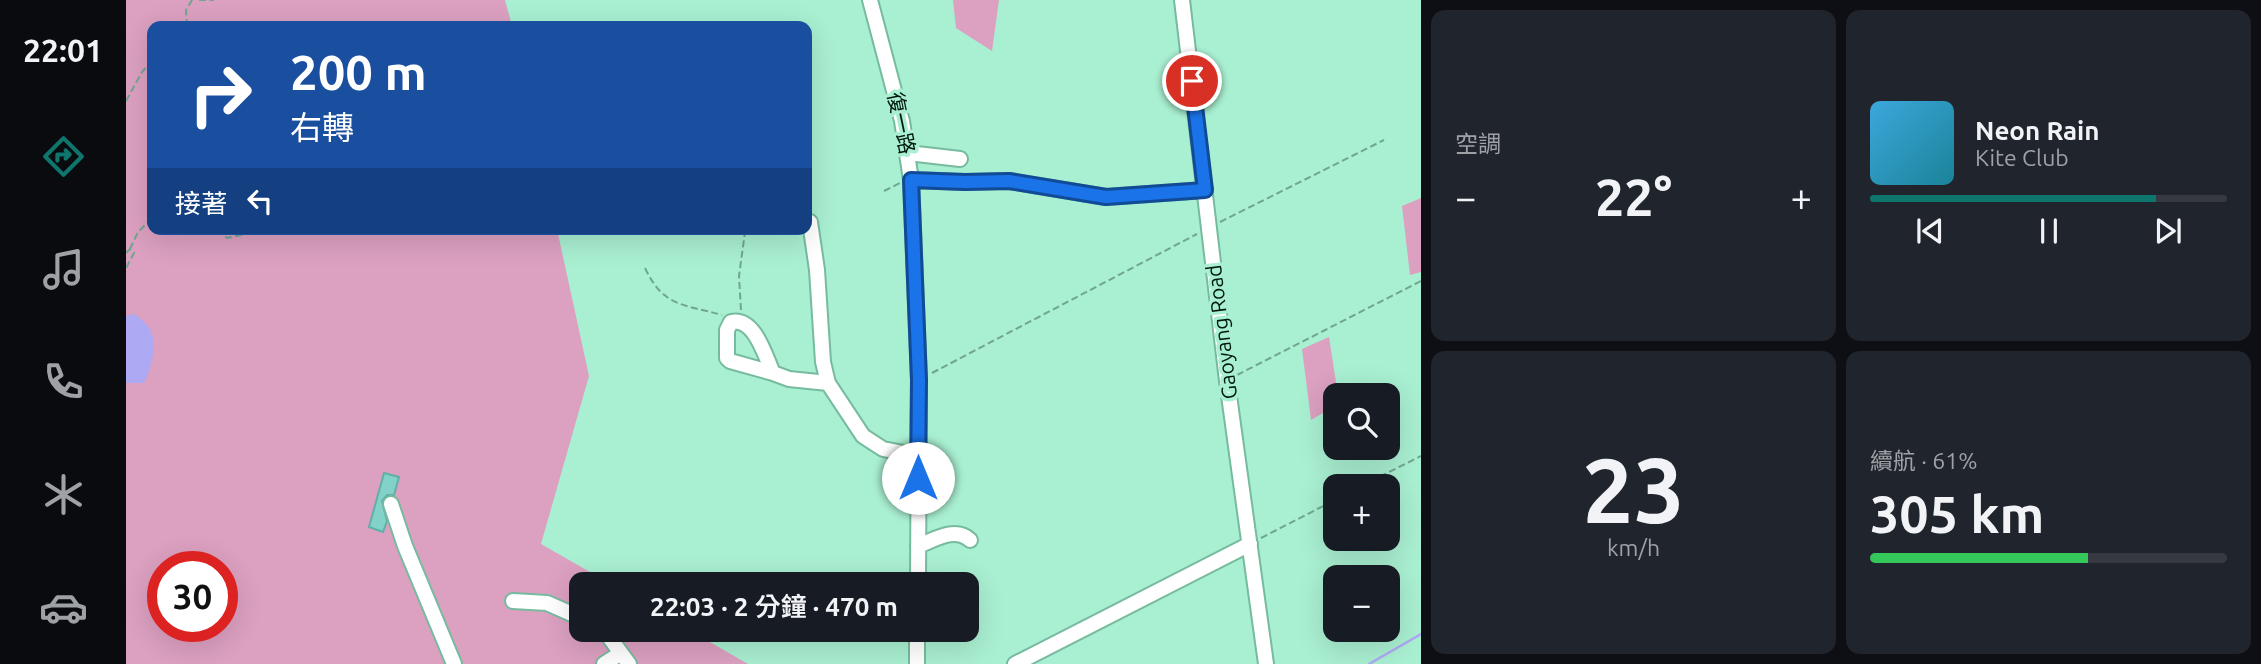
<!DOCTYPE html>
<html lang="zh-TW">
<head>
<meta charset="utf-8">
<style>
  :root { --surface:#171b24; --page:#20242c; --text:#f1f3f6; --muted:#9ea1a6; --line:#363941; --accent:#0f766e }
  body { margin:0; font-family:Ubuntu,"Noto Sans TC",sans-serif; background:var(--page); color:var(--text); height:100vh; display:flex; flex-direction:column; font-size:26px; white-space:nowrap }
  * { box-sizing:border-box; margin:0 }
  p { font-size:23px; color:var(--muted) }
  .icon { flex:none; width:38px; height:38px; fill:none; stroke:currentColor; stroke-width:2; stroke-linecap:round; stroke-linejoin:round }
  .map { position:relative; flex:1; overflow:hidden }
  .details { display:flex; flex-direction:column; gap:10px; padding:10px; background:#0d0f14; width:840px }
  .details>* { flex:none }
  .banner { position:absolute; left:21px; top:21px; width:665px; height:214px; border-radius:14px; box-shadow:0 7px 28px #0002; background:#1a4fa0; color:#fff; overflow:hidden }
  .controls { position:absolute; left:1197px; top:383px; display:grid; gap:14px }
  .controls a { display:grid; place-items:center; width:77px; height:77px; border-radius:14px; background:var(--surface); box-shadow:0 7px 28px #0002; font-size:35px }
  .speed { position:absolute; left:21px; top:551px; display:flex; gap:14px; font-size:35px; font-weight:700; text-align:center }
  .speed>* { display:grid; place-content:center; width:91px; height:91px; border-radius:50%; background:var(--surface); box-shadow:0 7px 28px #0002; line-height:1 }
  .speed .limit { border:10px solid #d22; background:#fff; color:#111 }
  .pin { position:absolute; display:grid; place-items:center; width:60px; height:60px; color:#fff; margin:-30px; border:4px solid #fff; border-radius:50%; box-shadow:0 2px 7px #0007 }
  .me { position:absolute; width:77px; margin:-38px; rotate:0deg; stroke-linejoin:round; filter:drop-shadow(0 0 5px #0008) }
  .turn { display:flex; align-items:center; gap:24px; height:147px; padding:0 28px; font-size:32px }
  .turn .icon { width:91px; height:91px; stroke-width:2.5 }
  .turn b { display:block; font-size:49px; line-height:60px }
  .then { display:flex; align-items:center; height:66px; padding:0 28px; background:#0003; gap:14px; font-size:26px }
  .big { font-size:52px; font-weight:600; line-height:1.1 }
  .details .widget { flex:1; display:flex; flex-direction:column; justify-content:center; gap:10px; min-width:0; padding:0 24px; border-radius:14px; background:var(--page) }
  .details .dial { align-items:center; gap:0 }
  .dial b { font-size:91px; line-height:1 }
  .song { display:flex; align-items:center; gap:21px }
  .cover { width:84px; height:84px; border-radius:10px; background:linear-gradient(135deg,hsl(200 70% 55%),hsl(190 70% 35%)) }
  .played { height:7px; border-radius:4px; background:linear-gradient(90deg,var(--accent) 80%,var(--line) 80%) }
  .keys { display:flex; justify-content:space-around; direction:ltr }
  .heat { display:flex; justify-content:space-between; align-items:center; font-size:38px; direction:ltr }
  .charge { height:10px; border-radius:5px; background:linear-gradient(90deg,#34c759 61%,var(--line) 0) }
  .details .tiles { flex:1; display:grid; gap:10px; grid-template-columns:repeat(2,1fr) }
  .trip { position:absolute; left:443px; top:572px; width:410px; height:70px; border-radius:14px; background:var(--surface); box-shadow:0 7px 28px #0002; font-weight:600; line-height:70px; text-align:center }
  main { display:flex; flex:1; min-height:0 }
  .tabs { display:flex; flex-direction:column; width:126px; justify-content:space-around; align-items:center; background:#090b0e; color:var(--muted) }
  .tabs .icon { width:49px; height:49px }
  .tabs .active { color:var(--accent) }
  .tabs b { font-size:32px; color:var(--text) }
  .map>svg:first-child { display:block }
</style>
</head>
<body>
<main>
<nav class="tabs">
<b>22:01</b>
<svg class="icon active" aria-label="directions" viewBox="0 0 24 24"><path d="M12 3l9 9-9 9-9-9zM9 14v-3h6M13 9l2 2-2 2"/></svg>
<svg class="icon" aria-label="music" viewBox="0 0 24 24"><path d="M9 18V5l10-2v13"/><circle cx="6" cy="18" r="3"/><circle cx="16" cy="16" r="3"/></svg>
<svg class="icon" aria-label="phone" viewBox="0 0 24 24"><path d="M5 4h4l2 5-3 2q2 4 5 5l2-3 5 2v4C11 20 4 13 5 4z"/></svg>
<svg class="icon" aria-label="climate" viewBox="0 0 24 24"><path d="M12 3v18M4 7l16 10M4 17L20 7"/></svg>
<svg class="icon" aria-label="car" viewBox="0 0 24 24"><path d="M5 17H2v-5l4-1 3-4h7l3 4 3 1v5h-3M9 17h6M6 11h13"/><circle cx="7" cy="17" r="2"/><circle cx="17" cy="17" r="2"/></svg>
</nav>
<div class="map">
<svg width="1295" height="664" viewBox="0 0 1295 664">
  <rect width="100%" height="100%" fill="#a9efd1"/>
  <!-- green -->
  <path fill="#dca0c0" fill-rule="evenodd" d="M0,0H379L386,26H26V229H431L463,376L415,544L485,584H455V630H563L622,664H0ZM37,567H96V626H37Z
    M827,0H873L866,51L830,28Z
    M1295,198V272L1284,275L1276,206Z
    M1203,337L1212,395L1209,396V406L1185,420L1176,349Z"/>
  <!-- water -->
  <path fill="#ada9f2" d="M9,314C14,319 23,325 25,331C31,346 25,370 18,383H0V316Z"/>
  <g fill="none" stroke-linecap="round" stroke-linejoin="round">
    <!-- stream -->
    <path stroke="#ada9f2" stroke-width="2.5" d="M1243,664L1295,634"/>
  </g>
  <!-- building -->
  <path fill="#82d2c9" stroke="#60b0a8" stroke-width="2" d="M258,473L273,477L268,495H261L256,501L261,521L257,532L243,527Z"/>
  <g fill="none" stroke-linecap="round" stroke-linejoin="round">
    <defs>
      <path id="minor" d="M744,0L776,121L785,180L793,380L792,584
        M1056,0L1101,381L1140,664
        M782,153L834,159
        M785,180L839,182L883,181L980,197L1079,190
        M684,222L691,270L697,362L702,383L737,436L757,449L793,456
        M647,373L604,361L601,358V330L605,322C629,317 639,356 647,373L663,379L702,383
        M265,504L279,546L328,664
        M792,546C808,540 829,526 844,540
        M387,601L421,603L455,618
        M478,630L503,664
        M478,664L495,653
        M791,664V630
        M889,664L1124,544"/>
    </defs>
    <!-- minor casing -->
    <use href="#minor" stroke="#77bb9f" stroke-width="18"/>
    <!-- path -->
    <path stroke="#70a68f" stroke-width="2" stroke-dasharray="7 3.5" stroke-linecap="butt" d="M73,0H88
      M61,26L60,10L66,0
      M0,101L16,72L26,61
      M758,191L774,183
      M1094,222L1258,140
      M92,229L101,238L115,235L120,229
      M4,249L12,232L26,218
      M0,253L4,249L8,253L0,268
      M519,268C538,308 558,304 596,315
      M615,310L613,276L619,232
      M806,373L1071,234
      M1111,375L1295,281
      M1235,486L1295,456
      M1135,538L1209,500"/>
    <!-- minor -->
    <use href="#minor" stroke="#fff" stroke-width="14"/>
  </g>
  <g fill="none" stroke-linecap="round" stroke-linejoin="round">
    <defs>
      <path id="route" d="M792,478L793,380L785,180L839,182L883,181L980,197L1079,190L1066,81"/>
    </defs>
    <!-- route casing -->
    <use href="#route" stroke="#114b97" stroke-width="18"/>
    <!-- route -->
    <use href="#route" stroke="#1a73e8" stroke-width="12"/>
  </g>
  <g text-anchor="middle" stroke-width="7" stroke-linejoin="round" paint-order="stroke">
    <!-- street labels -->
    <g font-size="21" fill="#00180e" stroke="#a9efd1">
      <text transform="translate(775 123) rotate(78)" y="7">復一路</text>
      <text transform="translate(1096 332) rotate(-97)" y="7">Gaoyang Road</text>
    </g>
  </g>
</svg>
<div class="controls">
<a><svg class="icon" aria-label="search" viewBox="0 0 24 24"><circle cx="10" cy="10" r="6"/><path d="M15 15l6 6"/></svg></a>
<a>+</a>
<a>−</a>
</div>
<div class="speed"><div class="limit">30</div></div>
<div class="pin" style="left:1066px;top:81px;background:#d93025"><svg class="icon" aria-label="arrive" viewBox="0 0 24 24"><path d="M6 21V4h12l-3 4 3 4H6"/></svg></div>
<svg class="me" style="left:792px;top:478px" viewBox="-20 -20 40 40"><circle r="19" fill="#fff"/><path d="M0-13L10 11 0 6-10 11z" fill="#1a73e8"/></svg>
<div class="trip">22:03 · 2 分鐘 · 470 m</div>
<div class="banner">
<div class="turn"><svg class="icon" aria-label="right" viewBox="0 0 24 24"><path d="M7 20v-9h11M14 6l5 5-5 5"/></svg><div><b>200 m</b>右轉</div></div>
<div class="then">接著<svg class="icon" aria-label="left" viewBox="0 0 24 24"><path d="M17 20v-9H6M10 6l-5 5 5 5"/></svg></div>
</div>
</div>
<section class="details">
<div class="tiles">
<div class="widget"><p>空調</p>
<div class="heat"><a>−</a><b class="big">22°</b><a>+</a></div>
</div>
<div class="widget">
<div class="song"><i class="cover"></i><div><b>Neon Rain</b><p>Kite Club</p></div></div>
<div class="played"></div>
<div class="keys"><svg class="icon" aria-label="previous" viewBox="0 0 24 24"><path d="M18 5L8 12l10 7zM5 5v14"/></svg><svg class="icon" aria-label="pause" viewBox="0 0 24 24"><path d="M8 5v14M16 5v14"/></svg><svg class="icon" aria-label="next" viewBox="0 0 24 24"><path d="M6 5l10 7-10 7zM19 5v14"/></svg></div>
</div>
<div class="widget dial"><b>23</b><p>km/h</p></div>
<div class="widget"><p>續航 · 61%</p><b class="big">305 km</b><div class="charge"></div></div>
</div>
</section>
</main>
</body>
</html>
